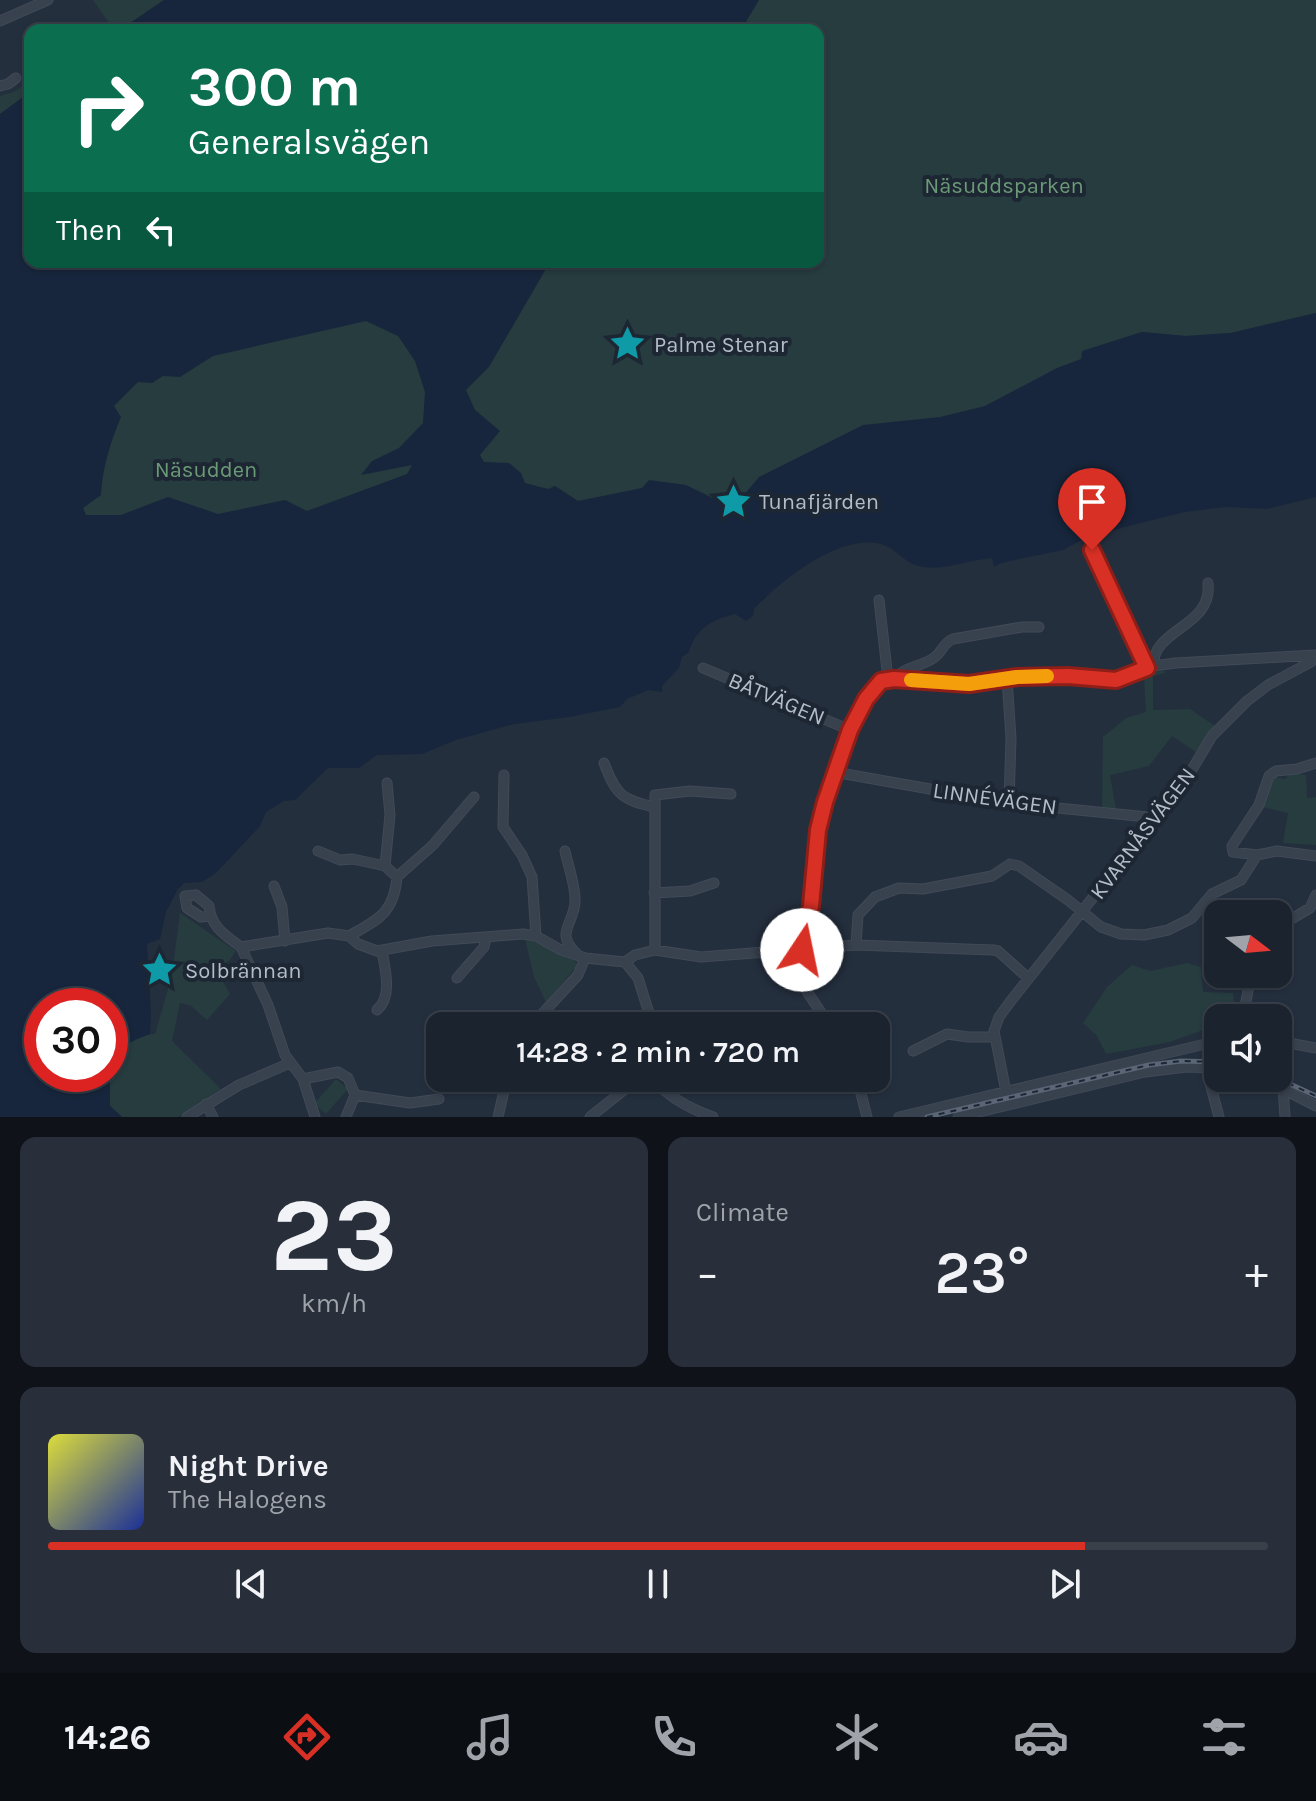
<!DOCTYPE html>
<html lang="en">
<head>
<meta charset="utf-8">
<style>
  :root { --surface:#1b232e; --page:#282f3a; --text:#f1f3f6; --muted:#a0a4aa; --line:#39404a; --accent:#d93025 }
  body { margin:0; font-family:Karla,sans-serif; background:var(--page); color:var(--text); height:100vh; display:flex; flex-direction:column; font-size:30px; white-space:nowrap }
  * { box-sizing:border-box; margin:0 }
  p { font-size:26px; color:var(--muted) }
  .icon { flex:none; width:44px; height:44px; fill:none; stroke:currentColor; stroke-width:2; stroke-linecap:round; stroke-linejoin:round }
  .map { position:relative; height:1117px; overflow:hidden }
  .side { display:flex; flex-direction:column; gap:20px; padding:20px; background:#0f1319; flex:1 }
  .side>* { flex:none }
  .guide { position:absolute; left:24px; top:24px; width:800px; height:244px; border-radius:16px; box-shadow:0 2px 6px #0004,0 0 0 2px var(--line); background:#0b6e4f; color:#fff; overflow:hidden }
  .needle { width:52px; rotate:106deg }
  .fabs { position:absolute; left:1204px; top:900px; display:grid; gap:16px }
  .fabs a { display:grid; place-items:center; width:88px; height:88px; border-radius:16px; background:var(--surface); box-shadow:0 2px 6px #0004,0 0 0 2px var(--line); font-size:40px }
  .speed { position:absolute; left:24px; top:988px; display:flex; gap:16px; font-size:40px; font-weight:700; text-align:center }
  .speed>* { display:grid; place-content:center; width:104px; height:104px; border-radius:50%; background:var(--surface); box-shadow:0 2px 6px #0004,0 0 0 2px var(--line); line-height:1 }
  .speed .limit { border:12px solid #d22; background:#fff; color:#111 }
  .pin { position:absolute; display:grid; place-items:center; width:68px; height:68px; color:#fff; margin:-82px -34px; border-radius:50% 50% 50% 0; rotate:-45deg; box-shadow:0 0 8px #0007 }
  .pin .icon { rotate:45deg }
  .me { position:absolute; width:88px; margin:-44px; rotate:11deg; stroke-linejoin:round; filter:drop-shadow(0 0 6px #0008) }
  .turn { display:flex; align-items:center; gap:28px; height:168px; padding:0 32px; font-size:36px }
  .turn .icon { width:104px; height:104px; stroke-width:2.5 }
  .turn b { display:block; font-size:56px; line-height:68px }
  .then { display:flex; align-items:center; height:76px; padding:0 32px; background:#0003; gap:16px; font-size:30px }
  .big { font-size:60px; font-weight:600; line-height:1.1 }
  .side .tile { flex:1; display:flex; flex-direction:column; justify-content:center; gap:12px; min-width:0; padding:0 28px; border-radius:16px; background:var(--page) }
  .side .dial { align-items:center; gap:0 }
  .dial b { font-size:104px; line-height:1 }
  .song { display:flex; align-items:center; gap:24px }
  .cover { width:96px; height:96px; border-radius:12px; background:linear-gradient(135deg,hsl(60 70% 55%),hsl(230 70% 35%)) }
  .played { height:8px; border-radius:4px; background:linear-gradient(90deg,var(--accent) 85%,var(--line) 85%) }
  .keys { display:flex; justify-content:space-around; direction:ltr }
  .heat { display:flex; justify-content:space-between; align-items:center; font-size:44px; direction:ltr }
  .side .tiles { flex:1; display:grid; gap:20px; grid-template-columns:1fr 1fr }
  .tile:last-child { grid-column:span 2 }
  .trip { position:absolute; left:426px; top:1012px; width:464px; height:80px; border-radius:16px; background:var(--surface); box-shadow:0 2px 6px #0004,0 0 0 2px var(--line); font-weight:600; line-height:80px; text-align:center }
  .tabs { display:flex; height:128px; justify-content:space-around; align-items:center; background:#0b0e12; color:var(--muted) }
  .tabs .icon { width:56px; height:56px }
  .tabs .current { color:var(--accent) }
  .tabs b { font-size:36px; color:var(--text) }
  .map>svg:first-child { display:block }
</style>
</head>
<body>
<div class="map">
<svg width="1316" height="1117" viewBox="0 0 1316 1117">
  <rect width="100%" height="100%" fill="#242f3e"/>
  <!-- green -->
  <path fill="#263c3f" d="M93,0H164L120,30H114Z
    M414,0H1316V313L1231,333L1186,336L1142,332L1090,349L1116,438L160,699L0,337L84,262H818V30H379Z
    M30,78V92L0,114V96L16,91Z
    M1165,671V673L1153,676V710L1190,709L1215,726L1196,752L1172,736L1149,766L1110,775L1116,809H1102L1103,737L1126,718L1146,712L1144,679L1140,678L1150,672Z
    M1290,773L1306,775L1307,798L1316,797V845L1283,843L1288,813L1262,807L1267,790L1274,777L1285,779Z
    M180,913L236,951L230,960L216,969L230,994L207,1020L190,1005L180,1003L172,1041L221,1089L178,1117H122L110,1106C110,1069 108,1037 155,1034L172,975Z
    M525,939L534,941L575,961L577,966L546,1002L534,977Z
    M1187,963L1201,967L1203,992L1233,993L1236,1018H1218V1028L1206,1029L1170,1042L1106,1054L1097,1036L1083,1023L1107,987L1132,965L1150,971Z
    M336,1079L348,1089L326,1114L314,1104Z"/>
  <!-- water -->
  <path fill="#17263c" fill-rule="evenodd" d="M164,0H759L741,30H120Z
    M30,92V262H550L489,367L466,390L475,410L500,431L480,455L484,462L509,463L521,473L525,483L548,489L555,486L578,501L642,488L649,480L686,485L727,505L735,506L759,477L863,425L940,417L985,406L1057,368L1081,359L1082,351L1142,332L1186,336L1231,333L1316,313V497L1267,509L1226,507L1185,512L1089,536L1063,550L1001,563L994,567L992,558C968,560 941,572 918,566C903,562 896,548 881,544C838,534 782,580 754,609L753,616L746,621L735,614C713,619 695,629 689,652L682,657L679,668L662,686V692L648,690L627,699L620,707L570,717L514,724L456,740L422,754L377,755L359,768H328L295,800L284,801L266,812L260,826L216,873L202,882L184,883L178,889L166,912L160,939L147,944L151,1014L150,1034C105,1050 110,1063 110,1106L122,1117H0V114ZM366,321L398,336L415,361L425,392L423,423L399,448L372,461L361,475L412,465L407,474L307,511L285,500L218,514L168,497L121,515H86L83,508L101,495C102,469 111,440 121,417L114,406L138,382L152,383L163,376L180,377L213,356ZM42,1006H110V1074H42Z"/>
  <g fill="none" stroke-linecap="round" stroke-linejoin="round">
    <defs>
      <path id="minor" d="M0,21L48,0
        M0,86L8,84L16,78
        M1092,550L1147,668
        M879,600L888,679
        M1153,666C1153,628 1213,627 1208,583
        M703,668L850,730
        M1007,678L1011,738L1009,803
        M894,679C905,666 922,667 935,657C943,651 943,643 953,639L1022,627H1039
        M604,763C616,794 621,800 655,807
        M834,772L1009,803L1157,818
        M504,775L503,827L522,855L532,877L536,936
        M318,851L340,860L353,859L385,866
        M565,851C568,866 576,886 575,902C574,924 554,933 577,954
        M1257,855L1233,852L1232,846L1259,805L1269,776L1276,771L1297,769L1316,763
        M397,877L433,845L474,797
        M274,886L282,907L285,941
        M654,893L690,891L714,883
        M210,916L201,917L187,908L185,896L196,895L209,906C211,927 225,935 241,947L328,933L349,936L358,944L377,951L432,941L523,934L536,936L559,949L585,958L625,962L638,978L653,1026
        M1278,927L1310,908L1316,895
        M349,936C377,920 394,914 397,877L385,866L390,815L387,783
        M856,945L858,915L875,897L899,888L923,889L992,876L1010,864L1019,866L1068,900L1101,927L1121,934L1144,935L1168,930L1192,918L1212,894L1241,880L1257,855L1277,851L1316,856
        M241,947L268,1005L285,1055L303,1079L315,1117
        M655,950V795L690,791L731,794
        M625,962L635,955L655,950L701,957L856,945L993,950L998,951L1028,978
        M457,978L484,947L486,938
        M377,1010C393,996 385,969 382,951
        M1243,1018L1251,974
        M531,1026L578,975L585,958
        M830,1026L806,990L800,960L811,906L818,830L834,772L850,730L866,699L881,681L894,679L969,684L1017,677L1068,676L1116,680L1153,666L1176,663L1316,655
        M1278,1041L1316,1048
        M913,1051L947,1034L968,1037H995
        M1206,1068L1219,1117
        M653,1078C667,1097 691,1109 713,1117
        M857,1078L867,1117
        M1261,1078L1316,1106
        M303,1079L338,1072L348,1078L355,1095L346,1117
        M1283,1087L1285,1117
        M1006,1092L994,1031L999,1017L1010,1002L1184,783L1212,736L1247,701L1268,685L1311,662L1315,655
        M355,1095L410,1103L439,1099
        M206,1104L213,1117
        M187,1117L239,1085L290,1063
        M498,1117L507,1078
        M590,1117L639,1078
        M899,1117L1218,1041
        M958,1117L1145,1072L1187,1067L1218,1068"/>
    </defs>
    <!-- minor casing -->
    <use href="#minor" stroke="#414a57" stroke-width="11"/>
    <!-- minor -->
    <use href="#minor" stroke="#38414e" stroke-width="9"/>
    <defs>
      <path id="rail" d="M1277,1078L1316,1096
        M927,1117L1149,1065L1181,1061L1218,1062"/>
    </defs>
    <!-- rail casing -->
    <use href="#rail" stroke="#5a6575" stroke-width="5"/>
    <!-- rail -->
    <use href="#rail" stroke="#1d2633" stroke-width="2" stroke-dasharray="6" stroke-linecap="butt"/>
  </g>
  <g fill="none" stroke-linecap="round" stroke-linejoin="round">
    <defs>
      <path id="route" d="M802,950L811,906L818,830L825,802L850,730L866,699L881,681L894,679L969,684L1017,677L1068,676L1116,680L1147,668L1092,550"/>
    </defs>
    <!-- route casing -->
    <use href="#route" stroke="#8d1f18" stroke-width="20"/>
    <!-- route -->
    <use href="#route" stroke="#d93025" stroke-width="14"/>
    <!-- slow -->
    <path stroke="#f59e0b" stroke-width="14" d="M911,680L969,684L1017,677L1047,676"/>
  </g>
  <!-- icons -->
  <defs>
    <symbol id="sight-bare" viewBox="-9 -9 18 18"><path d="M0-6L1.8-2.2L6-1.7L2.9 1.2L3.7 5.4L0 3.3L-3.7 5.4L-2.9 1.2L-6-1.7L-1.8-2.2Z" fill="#0f9aa8" stroke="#1d2633" stroke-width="2.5" paint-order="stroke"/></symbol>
  </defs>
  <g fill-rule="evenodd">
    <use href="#sight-bare" x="602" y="318" width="51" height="51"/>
    <use href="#sight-bare" x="708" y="476" width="51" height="51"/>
    <use href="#sight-bare" x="134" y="944" width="51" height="51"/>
  </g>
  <g text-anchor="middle" stroke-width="8" stroke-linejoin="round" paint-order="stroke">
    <!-- park labels -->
    <g font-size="22" fill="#6b9a76" stroke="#1d2633">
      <text x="1004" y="193">Näsuddsparken</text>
      <text x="206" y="477">Näsudden</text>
    </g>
    <!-- poi labels -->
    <g font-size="22" fill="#b4bcc9" stroke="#1d2633" text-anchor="start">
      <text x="654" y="352">Palme Stenar</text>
      <text x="759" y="509">Tunafjärden</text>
      <text x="185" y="978">Solbrännan</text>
    </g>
    <!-- street labels -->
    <g font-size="22" fill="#b4bcc9" stroke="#1d2633">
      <text transform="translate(777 698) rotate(23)" y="8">BÅTVÄGEN</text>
      <text transform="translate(995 798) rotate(8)" y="8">LINNÉVÄGEN</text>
      <text transform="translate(1142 833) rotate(-53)" y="8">KVARNÅSVÄGEN</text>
    </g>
  </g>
</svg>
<div class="fabs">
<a><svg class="needle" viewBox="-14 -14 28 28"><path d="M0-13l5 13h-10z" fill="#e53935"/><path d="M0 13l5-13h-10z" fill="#a0a4aa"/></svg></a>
<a><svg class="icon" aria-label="sound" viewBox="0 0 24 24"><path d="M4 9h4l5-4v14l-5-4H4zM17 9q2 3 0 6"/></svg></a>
</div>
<div class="speed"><div class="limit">30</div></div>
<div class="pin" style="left:1092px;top:550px;background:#d93025"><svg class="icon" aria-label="arrive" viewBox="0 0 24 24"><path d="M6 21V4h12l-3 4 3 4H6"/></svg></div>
<svg class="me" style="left:802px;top:950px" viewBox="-20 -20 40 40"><circle r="19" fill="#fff"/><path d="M0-13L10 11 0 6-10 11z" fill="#d93025"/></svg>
<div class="trip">14:28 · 2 min · 720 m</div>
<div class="guide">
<div class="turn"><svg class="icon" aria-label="right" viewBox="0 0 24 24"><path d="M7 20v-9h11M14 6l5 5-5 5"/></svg><div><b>300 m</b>Generalsvägen</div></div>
<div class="then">Then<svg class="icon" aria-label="left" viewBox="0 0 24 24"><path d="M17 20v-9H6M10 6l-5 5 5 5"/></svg></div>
</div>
</div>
<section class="side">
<div class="tiles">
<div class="tile dial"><b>23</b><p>km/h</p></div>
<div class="tile"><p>Climate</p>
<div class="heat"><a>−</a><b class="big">23°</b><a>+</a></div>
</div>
<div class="tile">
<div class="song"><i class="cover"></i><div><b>Night Drive</b><p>The Halogens</p></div></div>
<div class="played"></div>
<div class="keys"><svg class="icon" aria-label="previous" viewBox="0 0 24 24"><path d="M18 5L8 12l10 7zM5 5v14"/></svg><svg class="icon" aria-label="pause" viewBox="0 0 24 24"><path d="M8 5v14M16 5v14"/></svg><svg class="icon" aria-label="next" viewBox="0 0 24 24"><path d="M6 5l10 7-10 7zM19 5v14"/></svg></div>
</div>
</div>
</section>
<nav class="tabs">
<b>14:26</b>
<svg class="icon current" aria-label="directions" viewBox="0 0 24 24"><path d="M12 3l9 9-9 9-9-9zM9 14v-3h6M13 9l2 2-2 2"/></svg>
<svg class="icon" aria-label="music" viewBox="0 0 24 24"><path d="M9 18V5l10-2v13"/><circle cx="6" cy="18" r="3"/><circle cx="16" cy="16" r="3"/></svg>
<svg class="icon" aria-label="phone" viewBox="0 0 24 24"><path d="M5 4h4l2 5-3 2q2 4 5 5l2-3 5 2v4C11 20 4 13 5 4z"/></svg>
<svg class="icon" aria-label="climate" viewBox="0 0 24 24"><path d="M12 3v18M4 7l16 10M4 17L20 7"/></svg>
<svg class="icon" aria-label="car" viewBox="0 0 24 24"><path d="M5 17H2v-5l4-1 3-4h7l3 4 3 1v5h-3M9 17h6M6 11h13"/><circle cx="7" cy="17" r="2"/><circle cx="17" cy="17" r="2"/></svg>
<svg class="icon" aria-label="filters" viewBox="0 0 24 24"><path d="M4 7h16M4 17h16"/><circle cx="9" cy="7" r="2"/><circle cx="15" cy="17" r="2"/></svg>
</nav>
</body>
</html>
